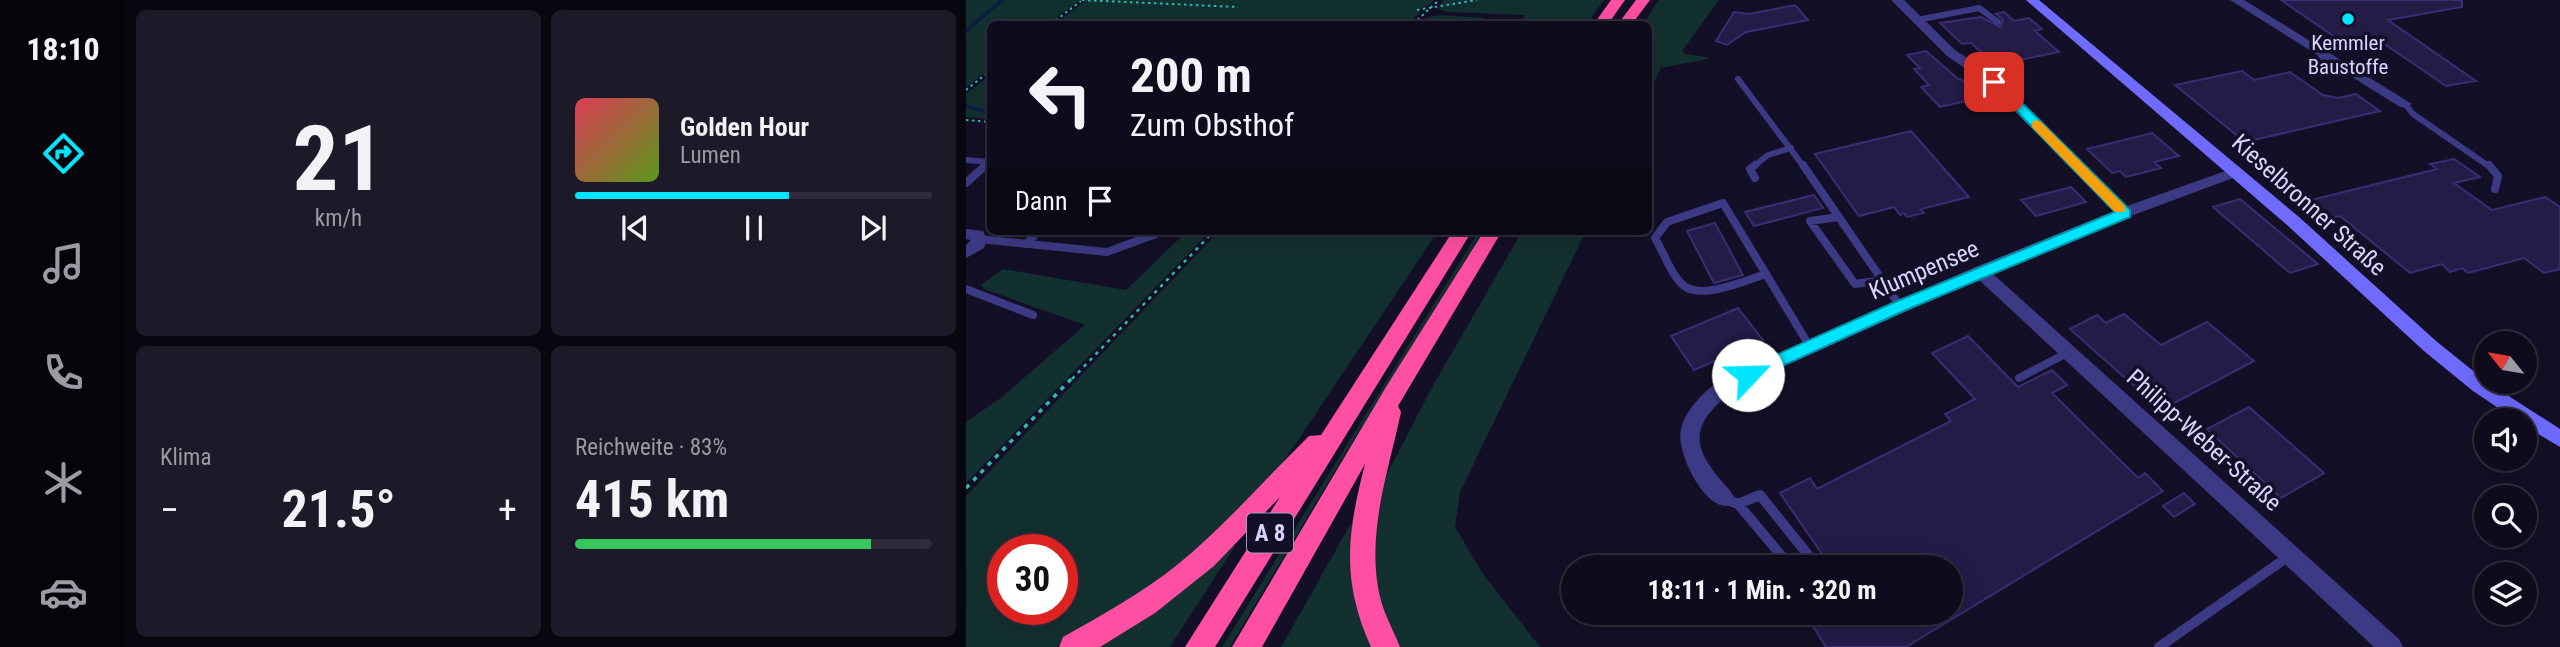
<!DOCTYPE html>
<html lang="de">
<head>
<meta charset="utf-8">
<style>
  :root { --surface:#0e0b1c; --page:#1c1929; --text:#f1f3f6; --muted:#9b9ba3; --line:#2e2b3b; --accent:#00e5ff }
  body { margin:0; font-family:"Roboto Condensed",sans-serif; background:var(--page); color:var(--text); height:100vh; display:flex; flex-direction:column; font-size:26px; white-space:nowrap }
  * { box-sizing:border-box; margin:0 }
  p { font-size:23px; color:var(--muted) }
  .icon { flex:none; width:38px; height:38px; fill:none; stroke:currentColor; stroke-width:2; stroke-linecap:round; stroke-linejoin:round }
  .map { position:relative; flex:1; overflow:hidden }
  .drawer { display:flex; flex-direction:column; gap:10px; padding:10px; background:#08060f; width:840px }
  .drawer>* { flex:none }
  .hud { position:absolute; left:21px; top:21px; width:665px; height:214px; border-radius:10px; box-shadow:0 7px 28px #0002,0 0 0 2px var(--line); background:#0e0b1c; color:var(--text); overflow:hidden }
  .needle { width:46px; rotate:300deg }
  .tools { position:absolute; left:1508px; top:331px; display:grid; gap:14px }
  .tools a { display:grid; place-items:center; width:63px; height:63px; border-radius:50%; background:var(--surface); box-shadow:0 7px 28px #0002,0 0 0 2px var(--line); font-size:35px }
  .speed { position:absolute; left:21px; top:534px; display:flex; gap:14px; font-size:35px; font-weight:700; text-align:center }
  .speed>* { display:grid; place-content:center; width:91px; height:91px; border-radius:50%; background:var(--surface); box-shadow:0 7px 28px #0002,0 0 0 2px var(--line); line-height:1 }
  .speed .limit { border:10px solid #d22; background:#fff; color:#111 }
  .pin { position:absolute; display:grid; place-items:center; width:60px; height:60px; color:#fff; margin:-30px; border-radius:14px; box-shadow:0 4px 10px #0006 }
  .me { position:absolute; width:77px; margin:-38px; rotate:66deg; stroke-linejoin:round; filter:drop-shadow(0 0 5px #0008) }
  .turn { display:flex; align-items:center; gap:24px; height:147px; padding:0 28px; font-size:32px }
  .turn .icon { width:91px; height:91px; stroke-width:2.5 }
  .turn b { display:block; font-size:49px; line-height:60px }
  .then { display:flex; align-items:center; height:66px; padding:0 28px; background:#0003; gap:14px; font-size:26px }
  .big { font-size:52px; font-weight:700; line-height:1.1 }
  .drawer .card { flex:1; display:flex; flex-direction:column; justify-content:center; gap:10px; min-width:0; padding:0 24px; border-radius:10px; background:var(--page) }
  .drawer .dial { align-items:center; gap:0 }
  .dial b { font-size:91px; line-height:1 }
  .song { display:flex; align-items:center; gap:21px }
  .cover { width:84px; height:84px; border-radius:10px; background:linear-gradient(135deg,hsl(350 70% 55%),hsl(90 70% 35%)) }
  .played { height:7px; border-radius:4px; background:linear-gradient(90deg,var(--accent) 60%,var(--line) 60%) }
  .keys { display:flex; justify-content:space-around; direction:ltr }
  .heat { display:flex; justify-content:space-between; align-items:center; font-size:38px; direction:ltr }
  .charge { height:10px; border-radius:5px; background:linear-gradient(90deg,#34c759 83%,var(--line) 0) }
  .drawer .tiles { flex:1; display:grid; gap:10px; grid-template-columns:repeat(2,1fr) }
  .trip { position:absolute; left:595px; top:555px; width:402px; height:70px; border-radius:35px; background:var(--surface); box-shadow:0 7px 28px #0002,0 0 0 2px var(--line); font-weight:700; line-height:70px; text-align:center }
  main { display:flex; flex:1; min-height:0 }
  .dock { display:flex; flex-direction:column; width:126px; justify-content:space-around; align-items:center; background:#06040b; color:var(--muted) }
  .dock .icon { width:49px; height:49px }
  .dock .selected { color:var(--accent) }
  .dock b { font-size:32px; color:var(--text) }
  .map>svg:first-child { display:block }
</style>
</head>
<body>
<main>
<nav class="dock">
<b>18:10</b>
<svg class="icon selected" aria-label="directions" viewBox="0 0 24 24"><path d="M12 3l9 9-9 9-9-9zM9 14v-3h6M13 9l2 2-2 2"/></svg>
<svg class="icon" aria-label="music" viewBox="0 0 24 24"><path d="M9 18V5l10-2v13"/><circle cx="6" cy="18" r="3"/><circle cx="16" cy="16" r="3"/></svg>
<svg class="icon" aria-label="phone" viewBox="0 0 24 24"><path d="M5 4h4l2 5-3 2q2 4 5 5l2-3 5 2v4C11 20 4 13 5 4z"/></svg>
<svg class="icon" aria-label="climate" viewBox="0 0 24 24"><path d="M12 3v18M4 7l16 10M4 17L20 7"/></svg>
<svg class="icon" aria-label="car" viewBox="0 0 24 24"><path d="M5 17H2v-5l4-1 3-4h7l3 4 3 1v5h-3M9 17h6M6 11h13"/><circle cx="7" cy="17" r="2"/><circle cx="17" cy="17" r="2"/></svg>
</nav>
<section class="drawer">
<div class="tiles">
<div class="card dial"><b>21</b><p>km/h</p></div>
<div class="card">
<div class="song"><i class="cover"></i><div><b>Golden Hour</b><p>Lumen</p></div></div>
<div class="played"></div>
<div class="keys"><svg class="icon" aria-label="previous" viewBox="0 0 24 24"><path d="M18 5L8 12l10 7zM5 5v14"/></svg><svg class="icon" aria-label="pause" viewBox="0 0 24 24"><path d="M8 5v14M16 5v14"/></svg><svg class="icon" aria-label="next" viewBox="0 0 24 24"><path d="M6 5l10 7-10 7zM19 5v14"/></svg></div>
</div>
<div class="card"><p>Klima</p>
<div class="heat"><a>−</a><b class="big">21.5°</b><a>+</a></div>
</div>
<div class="card"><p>Reichweite · 83%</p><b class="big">415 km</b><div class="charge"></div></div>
</div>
</section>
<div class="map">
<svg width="1594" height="647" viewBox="0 0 1594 647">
  <rect width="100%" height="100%" fill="#130f26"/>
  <!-- green -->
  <path fill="#12302f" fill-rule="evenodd" d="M0,0H114L82,24H24V69L0,88Z
    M120,0H468L462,6L449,10L454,12L443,24H89Z
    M477,0H638L621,24H553L559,15L482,12L472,9Z
    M693,0H753L716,51L719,54L741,57L742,59L695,68L683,92L682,24H677Z
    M476,15L517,18L514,22L519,23L450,24L462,17Z
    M24,75V119L0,117V94Z
    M221,231H244L0,483V422L36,397L119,325L18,289L15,285L37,269L160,290Z
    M253,231H472L320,458L304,479L247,541L122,630L90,647H0V496ZM37,550H96V609H37Z
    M513,231H517L388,439L264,647H256Z
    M556,231H620L494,492L489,527L517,574L574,647H433L414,607L405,560L419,478L464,391Z
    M387,524L407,647H315L384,525Z
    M265,544L269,546L204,647H124Z"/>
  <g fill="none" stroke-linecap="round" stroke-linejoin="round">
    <!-- stream -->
    <path stroke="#0a1f44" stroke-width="3.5" d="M0,31L36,0
      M0,106L24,113"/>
  </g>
  <!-- building -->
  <path fill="#241b47" stroke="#3b2d73" stroke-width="2" d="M1315,0H1496V7L1422,20L1510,81L1480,86L1414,41L1382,46Z
    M829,5L842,20L780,32L761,45L750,41L768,12L783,14Z
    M1038,12L1048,21L1063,18L1076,29L1069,31L1093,52L1029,65L1005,43L996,44L974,23L1015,17L1034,27L1037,20L1030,14Z
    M960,51L992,79H995L1014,98L974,107L955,87L963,85L948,69L954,68L941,55Z
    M1276,71L1288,80L1324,72L1357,95L1372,98L1390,94L1414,111L1279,142L1209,85Z
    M945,131L1003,197L955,209L958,213L941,217L938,213L934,215L928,207L893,216L849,154Z
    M1186,133L1213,156L1188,162L1195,168L1160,177L1154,171L1146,173L1121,149Z
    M1488,159L1514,177L1488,183L1526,210L1579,197L1594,207V269L1578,273L1558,258L1502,273L1496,268L1484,272L1476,264L1444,273L1374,216L1358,219L1337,202L1471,169L1464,164Z
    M1105,187L1120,202L1070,216L1055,200Z
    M848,195L857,208L788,226L779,212Z
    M1274,199L1352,264L1324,273L1247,207Z
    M749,223L777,275L748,283L721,231Z
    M772,308L797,340L728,370L705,336Z
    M1158,314L1195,345L1241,322L1288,361L1195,410L1104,329L1131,315L1140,323Z
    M1002,336L1052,387L1086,370L1101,385L1086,393L1172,478L1179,473L1197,491L940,647H860L838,612H985V567H832L847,563L856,554L814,493L844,478L851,489L985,421L979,414L1009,399L966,353Z
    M1283,407L1358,473L1315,498L1241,429Z
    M1218,493L1229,504L1208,517L1197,506Z"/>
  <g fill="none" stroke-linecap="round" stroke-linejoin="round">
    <!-- path-far2 -->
    <path stroke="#2fb8b0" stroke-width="2" stroke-dasharray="2.5 3.5" stroke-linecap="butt" d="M116,0L272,7
      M451,10L511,0
      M85,24L115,1
      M447,24L473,0
      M0,90L24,71
      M0,120L24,122"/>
    <!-- path-far1 -->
    <path stroke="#2fb8b0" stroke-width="2.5" stroke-dasharray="3.5 5" stroke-linecap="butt" d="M106,379L248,231"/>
    <!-- path -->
    <path stroke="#2fb8b0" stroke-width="3.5" stroke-dasharray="4.5 6" stroke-linecap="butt" d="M0,488L107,377"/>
    <!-- lane-far2 -->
    <path stroke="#3d3a85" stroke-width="6" d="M951,20L1013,8L1032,22
      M1344,61L1359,57
      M772,79L838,167
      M1439,104L1447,114L1524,167
      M0,160L24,162
      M18,167L24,162
      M787,167L802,155L825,148"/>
    <!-- lane-far1 -->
    <path stroke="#3d3a85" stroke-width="8" d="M789,165L784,169L789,178
      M837,165L934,306
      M1523,165L1532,176L1529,189
      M0,183L20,165
      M757,203L800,274C781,280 736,300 718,286C705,275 698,253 689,238L701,222Z
      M873,217L844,221L889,284L917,280
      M13,239L141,252L198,231
      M60,244L73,231
      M800,274L844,347
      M0,289L67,315
      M1053,378L1103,352"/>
    <!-- lane -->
    <path stroke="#3d3a85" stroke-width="10" d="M759,499L772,504L794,495L843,556
      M772,504L824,566
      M1193,647L1323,556"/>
    <!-- street -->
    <path fill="#3d3a85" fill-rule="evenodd" d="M925,0H938L989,50L1033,79L1161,206L1265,169H1275L1277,172L1275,175L1146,223L1026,273L1433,639L1437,647H1408L1012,279L768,389C737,416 719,435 749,473C755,482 765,489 769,499L766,505C741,515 709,452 715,429C720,408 738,393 754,379L1007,268L1148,211L1023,85L981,56Z
      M1264,0H1278L1446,104L1439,108L1434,107Z
      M0,229L17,231L21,239L18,248L0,258V245L5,240L0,239Z"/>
    <!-- secondary -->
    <path fill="#6f6bff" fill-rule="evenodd" d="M1060,0H1073L1333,217L1470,341L1521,382L1594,429V447L1559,426V420H1550L1507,391L1458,351L1321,225Z"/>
    <!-- highway -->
    <path fill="#ff4fa3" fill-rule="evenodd" d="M645,0H659L642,24H628Z
      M670,0H684L666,24H652Z
      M487,231H506L249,647H219L314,497L248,566L189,613L134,647H93L97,637C136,615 176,593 211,565C259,526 299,479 343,436L355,435Z
      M518,231H536L432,406L435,412C423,469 402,528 412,587C415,609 426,627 434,647H405C375,580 381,534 399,464L296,647H266L420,387Z"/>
  </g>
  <!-- route -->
  <path fill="#00e5ff" stroke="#0095a6" stroke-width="2" d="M1024,79H1032L1164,210V217L940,310L787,379H776L773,375L776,370L929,302L1149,212L1024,84Z"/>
  <!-- slow -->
  <path fill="#f59e0b" d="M1070,120L1075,122L1159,206V212H1149L1066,127V122Z"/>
  <!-- markers -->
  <circle fill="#00e5ff" stroke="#130f26" stroke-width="2.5" cx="1382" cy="19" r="7"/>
  <g text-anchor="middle" stroke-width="7" stroke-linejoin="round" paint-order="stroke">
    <!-- far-poi labels -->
    <g font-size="21" fill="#d9d4ff" stroke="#130f26">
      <text x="1382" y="50">Kemmler<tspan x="1382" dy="24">Baustoffe</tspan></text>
    </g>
    <!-- shield labels -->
    <rect fill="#130f26" stroke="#9e99be" stroke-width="2" x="281" y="513.5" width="46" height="39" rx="5"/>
    <g font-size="23" font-weight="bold" fill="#d9d4ff">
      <text x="304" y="541">A 8</text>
    </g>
    <!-- street labels -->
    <g font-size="24" fill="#d9d4ff" stroke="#130f26">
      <text transform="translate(1343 205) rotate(42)" y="8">Kieselbronner Straße</text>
      <text transform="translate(958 270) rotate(-23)" y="8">Klumpensee</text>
      <text transform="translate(1238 440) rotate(42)" y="8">Philipp-Weber-Straße</text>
    </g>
  </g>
</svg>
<div class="tools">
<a><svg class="needle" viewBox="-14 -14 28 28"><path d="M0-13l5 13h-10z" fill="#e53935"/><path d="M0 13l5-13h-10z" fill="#9b9ba3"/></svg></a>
<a><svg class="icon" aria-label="sound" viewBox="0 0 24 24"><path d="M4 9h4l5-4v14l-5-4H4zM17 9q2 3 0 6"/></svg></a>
<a><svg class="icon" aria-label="search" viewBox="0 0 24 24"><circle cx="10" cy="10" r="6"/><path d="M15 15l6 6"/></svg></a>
<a><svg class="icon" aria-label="layers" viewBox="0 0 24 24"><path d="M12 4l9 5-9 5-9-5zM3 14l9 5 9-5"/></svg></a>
</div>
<div class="speed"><div class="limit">30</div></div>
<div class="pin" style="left:1028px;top:82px;background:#d93025"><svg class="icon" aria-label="arrive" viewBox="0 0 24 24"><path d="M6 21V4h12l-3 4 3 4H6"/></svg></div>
<svg class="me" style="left:782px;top:375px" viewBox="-20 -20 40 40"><circle r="19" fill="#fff"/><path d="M0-13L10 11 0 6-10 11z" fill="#00e5ff"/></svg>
<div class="trip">18:11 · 1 Min. · 320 m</div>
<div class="hud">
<div class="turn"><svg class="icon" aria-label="left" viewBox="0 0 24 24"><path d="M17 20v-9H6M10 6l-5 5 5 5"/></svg><div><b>200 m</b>Zum Obsthof</div></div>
<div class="then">Dann<svg class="icon" aria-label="arrive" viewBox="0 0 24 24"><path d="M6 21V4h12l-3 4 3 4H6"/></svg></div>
</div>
</div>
</main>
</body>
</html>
